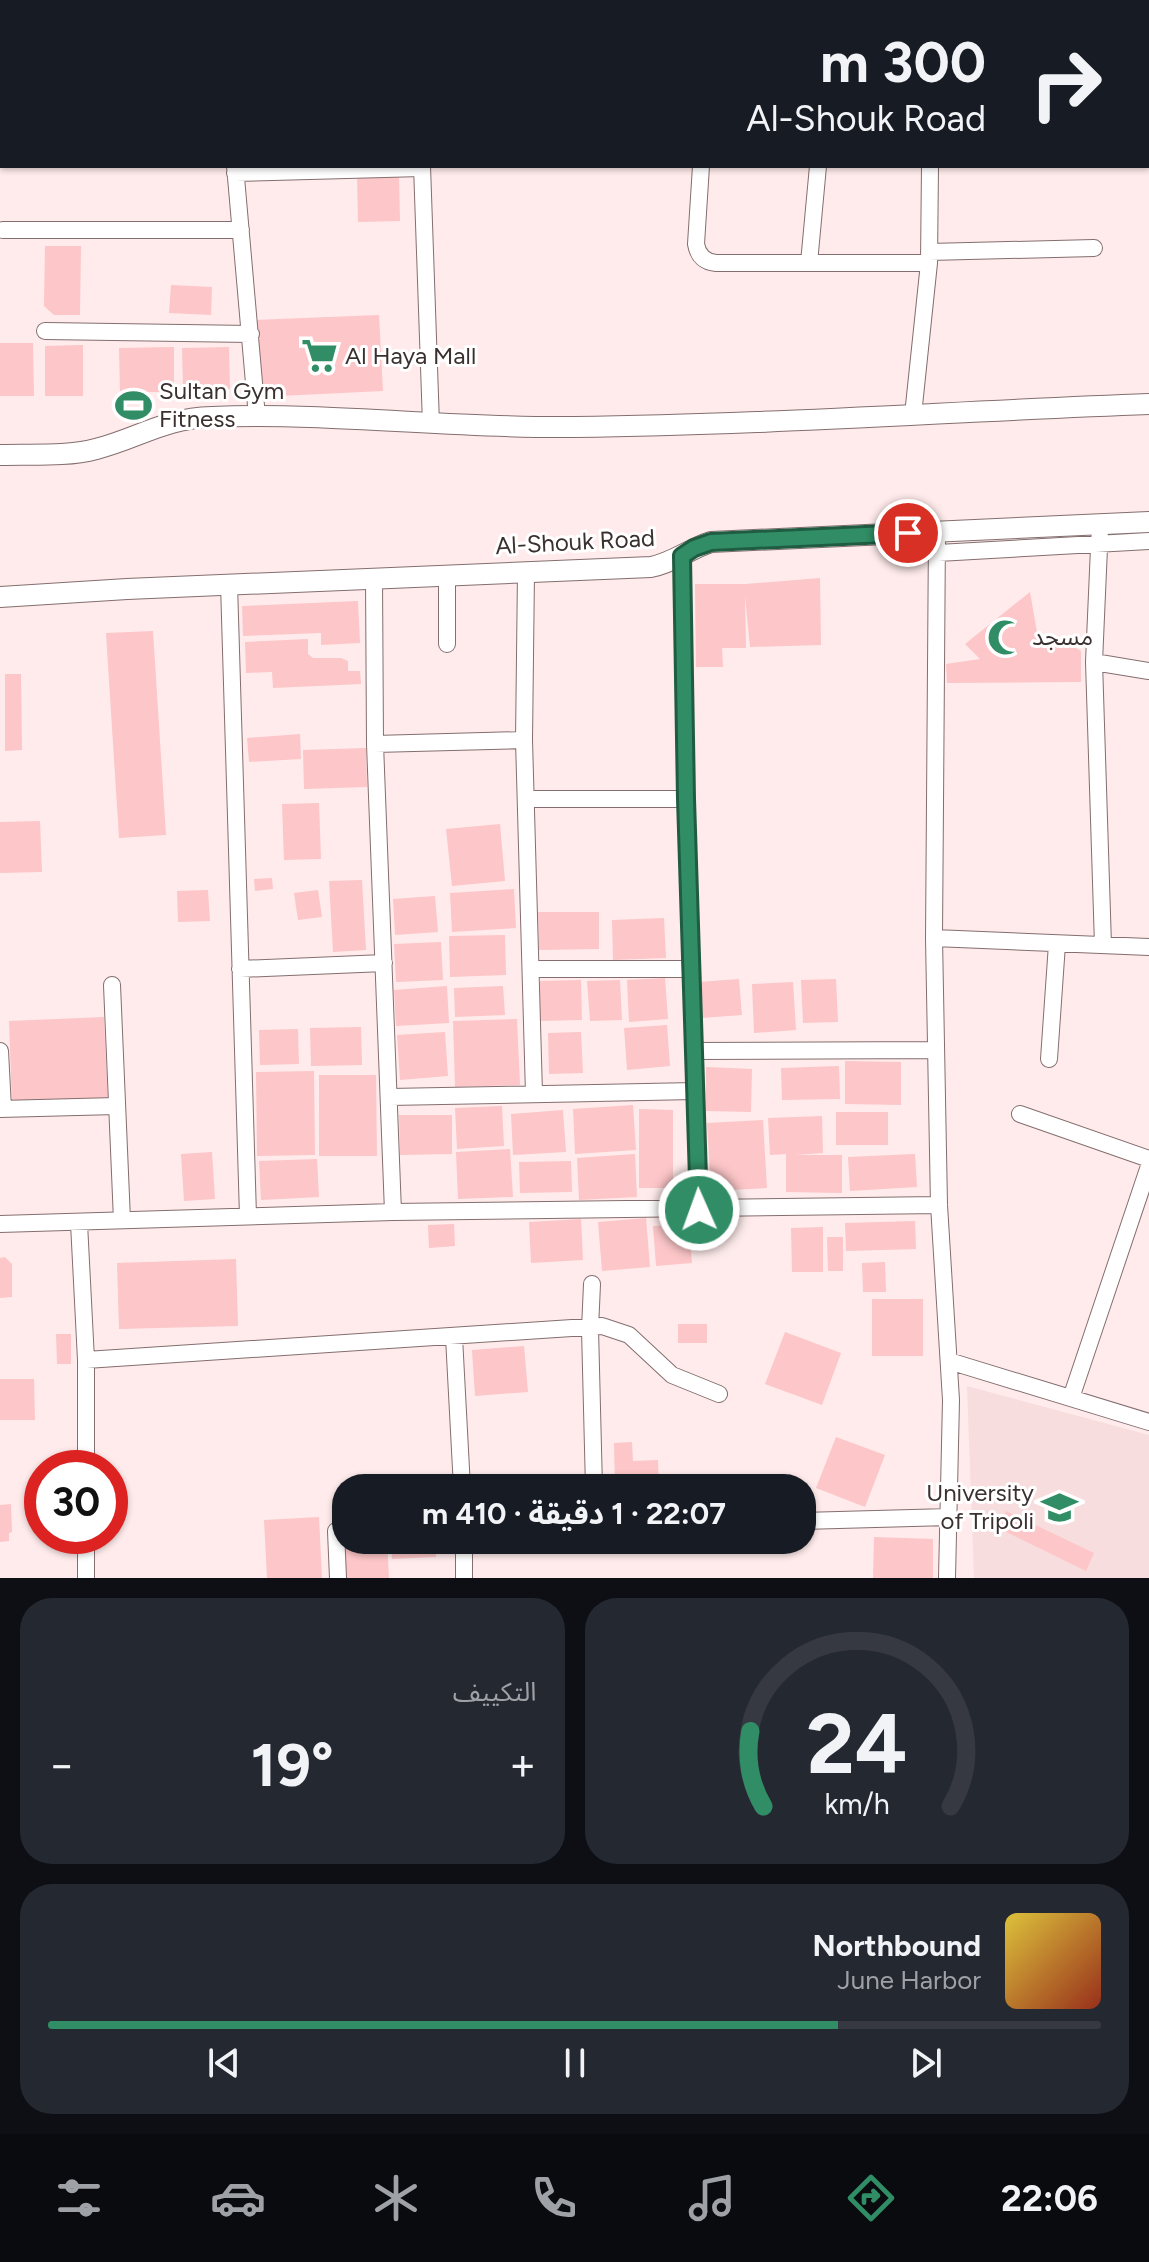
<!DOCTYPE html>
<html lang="ar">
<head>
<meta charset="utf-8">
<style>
  :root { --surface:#171b24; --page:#242831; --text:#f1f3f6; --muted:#9ea1a6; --line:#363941; --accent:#308d65 }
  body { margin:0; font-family:Figtree,"Noto Sans Arabic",sans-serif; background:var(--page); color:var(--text); direction:rtl; height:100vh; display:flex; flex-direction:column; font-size:30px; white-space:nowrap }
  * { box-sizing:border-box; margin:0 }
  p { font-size:26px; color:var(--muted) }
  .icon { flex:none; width:44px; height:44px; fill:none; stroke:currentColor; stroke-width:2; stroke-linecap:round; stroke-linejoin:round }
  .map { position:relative; height:1578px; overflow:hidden; direction:ltr }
  .drawer { display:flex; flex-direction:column; gap:20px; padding:20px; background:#0d0f14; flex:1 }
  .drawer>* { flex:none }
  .hud { position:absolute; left:0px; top:0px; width:1150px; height:168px; box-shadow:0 2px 6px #0004; direction:rtl; background:#171b24; color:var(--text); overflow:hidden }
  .speed { position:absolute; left:24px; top:1450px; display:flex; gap:16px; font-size:40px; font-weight:700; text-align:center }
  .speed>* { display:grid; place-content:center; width:104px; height:104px; border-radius:50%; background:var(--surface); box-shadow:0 2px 6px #0004; line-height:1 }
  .speed .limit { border:12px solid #d22; background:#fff; color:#111 }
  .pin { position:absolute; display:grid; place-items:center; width:68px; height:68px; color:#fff; margin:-34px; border:4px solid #fff; border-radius:50%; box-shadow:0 2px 8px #0007 }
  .me { position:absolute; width:88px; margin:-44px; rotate:358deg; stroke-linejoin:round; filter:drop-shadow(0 0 6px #0008) }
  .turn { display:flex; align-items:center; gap:28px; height:168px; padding:0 32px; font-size:36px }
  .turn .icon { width:104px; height:104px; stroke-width:2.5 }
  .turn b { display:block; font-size:56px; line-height:68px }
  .big { font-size:60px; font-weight:700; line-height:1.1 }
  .drawer .tile { flex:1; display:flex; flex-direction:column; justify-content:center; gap:12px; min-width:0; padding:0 28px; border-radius:32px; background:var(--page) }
  .drawer .dial { align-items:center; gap:0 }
  .dial svg { height:208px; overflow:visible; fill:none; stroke:var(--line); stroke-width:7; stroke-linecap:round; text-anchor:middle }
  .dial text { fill:var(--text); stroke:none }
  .song { display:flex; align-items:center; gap:24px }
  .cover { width:96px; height:96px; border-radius:12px; background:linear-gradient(135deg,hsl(50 70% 55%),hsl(10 70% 35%)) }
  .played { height:8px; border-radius:4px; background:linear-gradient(90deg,var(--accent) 75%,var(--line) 75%) }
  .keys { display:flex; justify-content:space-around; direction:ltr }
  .heat { display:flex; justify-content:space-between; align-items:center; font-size:44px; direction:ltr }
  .drawer .tiles { flex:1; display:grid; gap:20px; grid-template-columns:1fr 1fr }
  .tile:last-child { grid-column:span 2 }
  .trip { position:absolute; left:332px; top:1474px; width:484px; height:80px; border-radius:32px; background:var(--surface); box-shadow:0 2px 6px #0004; font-weight:700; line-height:80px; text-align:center; direction:rtl }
  .tab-bar { display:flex; height:128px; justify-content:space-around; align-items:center; background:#090b0e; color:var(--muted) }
  .tab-bar .icon { width:56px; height:56px }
  .tab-bar .active { color:var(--accent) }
  .tab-bar b { font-size:36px; color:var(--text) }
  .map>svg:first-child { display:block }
</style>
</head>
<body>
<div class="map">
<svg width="1149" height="1578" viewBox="0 0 1149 1578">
  <rect width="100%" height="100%" fill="#ffebeb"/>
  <!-- built -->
  <path fill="#f8ddde" d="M967,1386L1149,1435V1578H974Z"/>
  <!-- building -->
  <path fill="#fdc6c8" d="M399,175L400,221L358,222L357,176Z
    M45,246H81L80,315H54L44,306Z
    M171,285L212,287L211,315L169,313Z
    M379,315L383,391L258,397L254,320Z
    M0,343H33L34,396H0Z
    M83,345V396H45V346Z
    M174,347V392H120L119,348Z
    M229,347L230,389H183L182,348Z
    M820,578L821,645L750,647L745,596L746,648H722L723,667H696L695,584H745Z
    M1030,592L1038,638L1058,637L1081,651V682L947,683L946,664L980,659L965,644Z
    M358,601L360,643L321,645V633L243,636L242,606Z
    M153,631L166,835L119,838L106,633Z
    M308,639V654L313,658H341L348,661V671H360L361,684L273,688L272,672L246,673L245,642Z
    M5,674H21L22,750L5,751Z
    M300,734L301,759L249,762L247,738Z
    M366,748L367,787L304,789L303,750Z
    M319,803L321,859L284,860L282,804Z
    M40,821L42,872L0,873V822Z
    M500,824L505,881L452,886L446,829Z
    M272,878L273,889L255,891L254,879Z
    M362,880L366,950L333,952L329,881Z
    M514,889L516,928L452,932L450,893Z
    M208,890L210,921L178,922L177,891Z
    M318,890L322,917L298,920L294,893Z
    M435,896L438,932L395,935L393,899Z
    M538,912H599V949L539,950Z
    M664,918L666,958L613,960L612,920Z
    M505,935L506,975L450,977L449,936Z
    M441,942L443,980L396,982L394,944Z
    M665,978L668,1019L629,1022L627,980Z
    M739,979L742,1015L701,1018L698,982Z
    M836,979L838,1022L803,1023L801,980Z
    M581,980L582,1020L540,1021V981Z
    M620,980L622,1020L590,1021L587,981Z
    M793,982L796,1030L754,1033L752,984Z
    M447,986L449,1023L396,1026L394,990Z
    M503,986L505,1015L455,1017L454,988Z
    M104,1017L108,1102L12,1106L9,1021Z
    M517,1019L520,1085L455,1087L453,1021Z
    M667,1025L670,1066L627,1070L624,1028Z
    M361,1027L362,1065L311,1066L310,1028Z
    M298,1029L299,1064L260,1065L259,1030Z
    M445,1032L448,1076L400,1080L397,1035Z
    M581,1032L583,1073L549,1074L548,1033Z
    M845,1061L901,1062V1105L845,1104Z
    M839,1066L840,1099L782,1100L781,1068Z
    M706,1067L752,1069L751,1112L706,1111Z
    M314,1071L315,1155L257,1156L256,1072Z
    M319,1075H376L377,1156H319Z
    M633,1105L636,1150L575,1154L573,1109Z
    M502,1106L504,1146L457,1149L455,1108Z
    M639,1109L673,1110V1188H639Z
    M563,1110L566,1152L513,1155L511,1114Z
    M836,1112H888V1145H836Z
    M399,1115H452V1154L400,1155Z
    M822,1116L823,1153L795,1155H842V1193L786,1192V1154L770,1155L768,1118Z
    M763,1120L767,1188L711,1191L707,1123Z
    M510,1149L513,1197L458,1199L456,1152Z
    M212,1152L215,1199L184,1201L181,1154Z
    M635,1154L637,1197L579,1200L577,1158Z
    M915,1154L917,1187L850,1191L848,1157Z
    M317,1159L319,1197L261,1200L259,1161Z
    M571,1161L572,1192L520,1193L519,1162Z
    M646,1218L650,1267L602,1271L598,1222Z
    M581,1219L583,1260L531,1263L529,1222Z
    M915,1221L916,1249L846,1251L845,1223Z
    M454,1224L455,1246L429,1248L428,1225Z
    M689,1224L692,1263L656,1266L653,1226Z
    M823,1227V1272H792L791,1228Z
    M827,1237H843V1271H828Z
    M5,1257L12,1264V1297L0,1298V1258Z
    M236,1259L238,1326L119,1329L117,1263Z
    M885,1262L886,1292H863L862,1263Z
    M872,1299H923V1356H872Z
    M678,1324H707V1343H678Z
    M785,1332L841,1353L822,1405L765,1384Z
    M56,1334H71V1364H57Z
    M524,1346L528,1392L475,1396L472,1350Z
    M0,1379H34L35,1420H0Z
    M836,1437L885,1455L865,1507L816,1488Z
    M632,1442L633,1461L658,1460L659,1488H615L614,1443Z
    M11,1504L12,1532L9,1533V1541L0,1542V1505Z
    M1006,1511L1094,1553L1086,1571L998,1528Z
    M319,1517L322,1578H267L264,1520Z
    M341,1523H346V1540H387L389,1578H345Z
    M874,1537L933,1539V1578H873Z
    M391,1540H435L436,1557L392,1559Z"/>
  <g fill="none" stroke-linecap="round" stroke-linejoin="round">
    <defs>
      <path id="minor" d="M62,0V2
        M226,0V2
        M418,0V2
        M1053,0V2
        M712,2V0
        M830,2V0
        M936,2V0
        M1148,113H1149
        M235,166L257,417
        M422,166L431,424
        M701,166L696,244C698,256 705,262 716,263H929
        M235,173L422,168
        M3,230H241
        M929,252L1094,248
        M809,263L818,166
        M45,331L251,334
        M913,415L929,263L930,166
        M1100,525L1094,662L1103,945
        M937,532L934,938L939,1205L951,1400L947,1578
        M938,553L1149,541
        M682,556L686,799L699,1210
        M526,572L524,740L534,1094
        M447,575V644
        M374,578L375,744L393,1212
        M229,584L248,1216
        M1094,662L1149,671
        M375,744L524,740
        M526,799H686
        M934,938L1149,947
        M240,969L384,963
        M531,969H692
        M112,985L122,1220
        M0,1051L3,1109
        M694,1051L936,1050
        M1049,1059L1057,944
        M389,1097L695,1091
        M0,1109L116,1106
        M1020,1114L1149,1159
        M79,1223L86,1360L602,1326L629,1335L672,1375L719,1394
        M0,1224L393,1212L939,1205
        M592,1284L590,1329L594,1488
        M454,1337L462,1488
        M86,1360V1468
        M949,1361L1149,1422
        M1071,1398L1149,1166
        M802,1521L949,1517
        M336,1531L338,1578
        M86,1536V1578
        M464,1540V1578"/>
      <path id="major" d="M0,455C32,454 66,457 96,449C139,438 164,418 212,417C333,412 454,429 575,427C766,425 958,411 1149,404
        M0,597L127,589L651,567C673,563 689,549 711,542L1149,522"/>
    </defs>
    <!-- minor casing -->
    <use href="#minor" stroke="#846e6f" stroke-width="18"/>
    <!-- major casing -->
    <use href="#major" stroke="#846e6f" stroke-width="22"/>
    <!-- minor -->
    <use href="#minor" stroke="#fff" stroke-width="16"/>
    <!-- major -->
    <use href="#major" stroke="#fff" stroke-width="20"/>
  </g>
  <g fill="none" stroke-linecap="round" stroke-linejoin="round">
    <defs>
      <path id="route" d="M699,1210L686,799L682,556L694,548L711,542L908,533"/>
    </defs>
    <!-- route casing -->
    <use href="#route" stroke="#1f5c42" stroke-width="20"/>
    <!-- route -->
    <use href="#route" stroke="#308d65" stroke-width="14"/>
  </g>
  <!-- icons -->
  <defs>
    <symbol id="supermarket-bare" viewBox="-9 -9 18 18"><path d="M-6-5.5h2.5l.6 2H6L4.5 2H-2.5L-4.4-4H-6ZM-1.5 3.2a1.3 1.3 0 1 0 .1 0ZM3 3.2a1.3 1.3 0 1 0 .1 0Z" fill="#308d65" stroke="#fff" stroke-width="2.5" paint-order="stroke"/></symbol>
    <symbol id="stadium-bare" viewBox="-9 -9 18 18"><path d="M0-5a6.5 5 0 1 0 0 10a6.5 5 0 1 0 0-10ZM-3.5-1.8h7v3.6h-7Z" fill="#308d65" stroke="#fff" stroke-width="2.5" paint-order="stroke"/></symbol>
    <symbol id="mosque-bare" viewBox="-9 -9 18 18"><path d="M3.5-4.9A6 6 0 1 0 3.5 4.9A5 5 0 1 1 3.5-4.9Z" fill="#308d65" stroke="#fff" stroke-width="2.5" paint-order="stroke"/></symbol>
    <symbol id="university-bare" viewBox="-9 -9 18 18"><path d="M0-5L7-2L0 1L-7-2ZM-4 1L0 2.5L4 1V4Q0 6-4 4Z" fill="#308d65" stroke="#fff" stroke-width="2.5" paint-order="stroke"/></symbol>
  </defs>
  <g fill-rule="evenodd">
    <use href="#supermarket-bare" x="294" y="330" width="51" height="51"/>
    <use href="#stadium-bare" x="108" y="380" width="51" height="51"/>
    <use href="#mosque-bare" x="980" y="612" width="51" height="51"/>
    <use href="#university-bare" x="1034" y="1482" width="51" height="51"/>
  </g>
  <g text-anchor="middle" stroke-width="6" stroke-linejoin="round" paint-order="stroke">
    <!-- poi labels -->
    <g font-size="24" fill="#3a3030" stroke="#fff" text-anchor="start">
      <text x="345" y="364">Al Haya Mall</text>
      <text x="159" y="399">Sultan Gym<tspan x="159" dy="28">Fitness</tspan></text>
      <text x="1032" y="645">مسجد</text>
      <text x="1034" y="1501" text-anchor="end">University<tspan x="1034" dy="28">of Tripoli</tspan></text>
    </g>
    <!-- street labels -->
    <g font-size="24" fill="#3a3030" stroke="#fff">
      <text transform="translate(575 542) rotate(-3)" y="8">Al-Shouk Road</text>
    </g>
  </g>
</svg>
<div class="speed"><div class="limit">30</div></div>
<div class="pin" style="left:908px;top:533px;background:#d93025"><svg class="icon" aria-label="arrive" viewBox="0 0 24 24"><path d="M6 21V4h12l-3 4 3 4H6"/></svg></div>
<svg class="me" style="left:699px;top:1210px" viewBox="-20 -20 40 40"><circle r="17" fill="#308d65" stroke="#fff" stroke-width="3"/><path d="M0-11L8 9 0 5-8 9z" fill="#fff"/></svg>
<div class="trip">22:07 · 1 دقيقة · 410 m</div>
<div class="hud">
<div class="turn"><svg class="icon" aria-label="right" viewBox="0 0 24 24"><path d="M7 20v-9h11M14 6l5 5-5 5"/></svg><div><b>300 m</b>Al-Shouk Road</div></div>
</div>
</div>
<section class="drawer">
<div class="tiles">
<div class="tile dial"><svg viewBox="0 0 100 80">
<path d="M14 69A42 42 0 1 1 86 69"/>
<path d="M14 69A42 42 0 0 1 9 40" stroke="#308d65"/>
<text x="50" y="56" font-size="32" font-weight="700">24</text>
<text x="50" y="72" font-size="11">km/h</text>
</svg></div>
<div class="tile"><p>التكييف</p>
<div class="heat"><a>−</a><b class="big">19°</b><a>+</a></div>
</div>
<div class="tile">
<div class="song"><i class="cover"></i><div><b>Northbound</b><p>June Harbor</p></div></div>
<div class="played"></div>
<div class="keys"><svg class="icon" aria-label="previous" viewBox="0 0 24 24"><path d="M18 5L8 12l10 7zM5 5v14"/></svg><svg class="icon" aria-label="pause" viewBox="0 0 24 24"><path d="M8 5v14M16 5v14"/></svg><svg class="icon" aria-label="next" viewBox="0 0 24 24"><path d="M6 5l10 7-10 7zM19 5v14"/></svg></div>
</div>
</div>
</section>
<nav class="tab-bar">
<b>22:06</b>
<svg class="icon active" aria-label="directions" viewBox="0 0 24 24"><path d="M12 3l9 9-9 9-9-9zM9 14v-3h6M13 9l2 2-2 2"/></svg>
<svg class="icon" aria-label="music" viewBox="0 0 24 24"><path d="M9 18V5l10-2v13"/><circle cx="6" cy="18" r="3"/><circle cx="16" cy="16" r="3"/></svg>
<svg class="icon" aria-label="phone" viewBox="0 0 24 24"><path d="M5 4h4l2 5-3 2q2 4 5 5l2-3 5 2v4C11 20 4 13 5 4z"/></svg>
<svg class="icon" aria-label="climate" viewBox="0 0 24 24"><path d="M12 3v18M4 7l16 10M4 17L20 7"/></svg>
<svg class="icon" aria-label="car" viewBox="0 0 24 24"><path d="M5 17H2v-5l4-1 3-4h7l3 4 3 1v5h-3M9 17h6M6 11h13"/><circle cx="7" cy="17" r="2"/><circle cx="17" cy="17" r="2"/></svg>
<svg class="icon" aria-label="filters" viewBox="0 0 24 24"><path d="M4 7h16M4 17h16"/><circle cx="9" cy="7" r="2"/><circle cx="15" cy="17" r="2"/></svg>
</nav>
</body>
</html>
